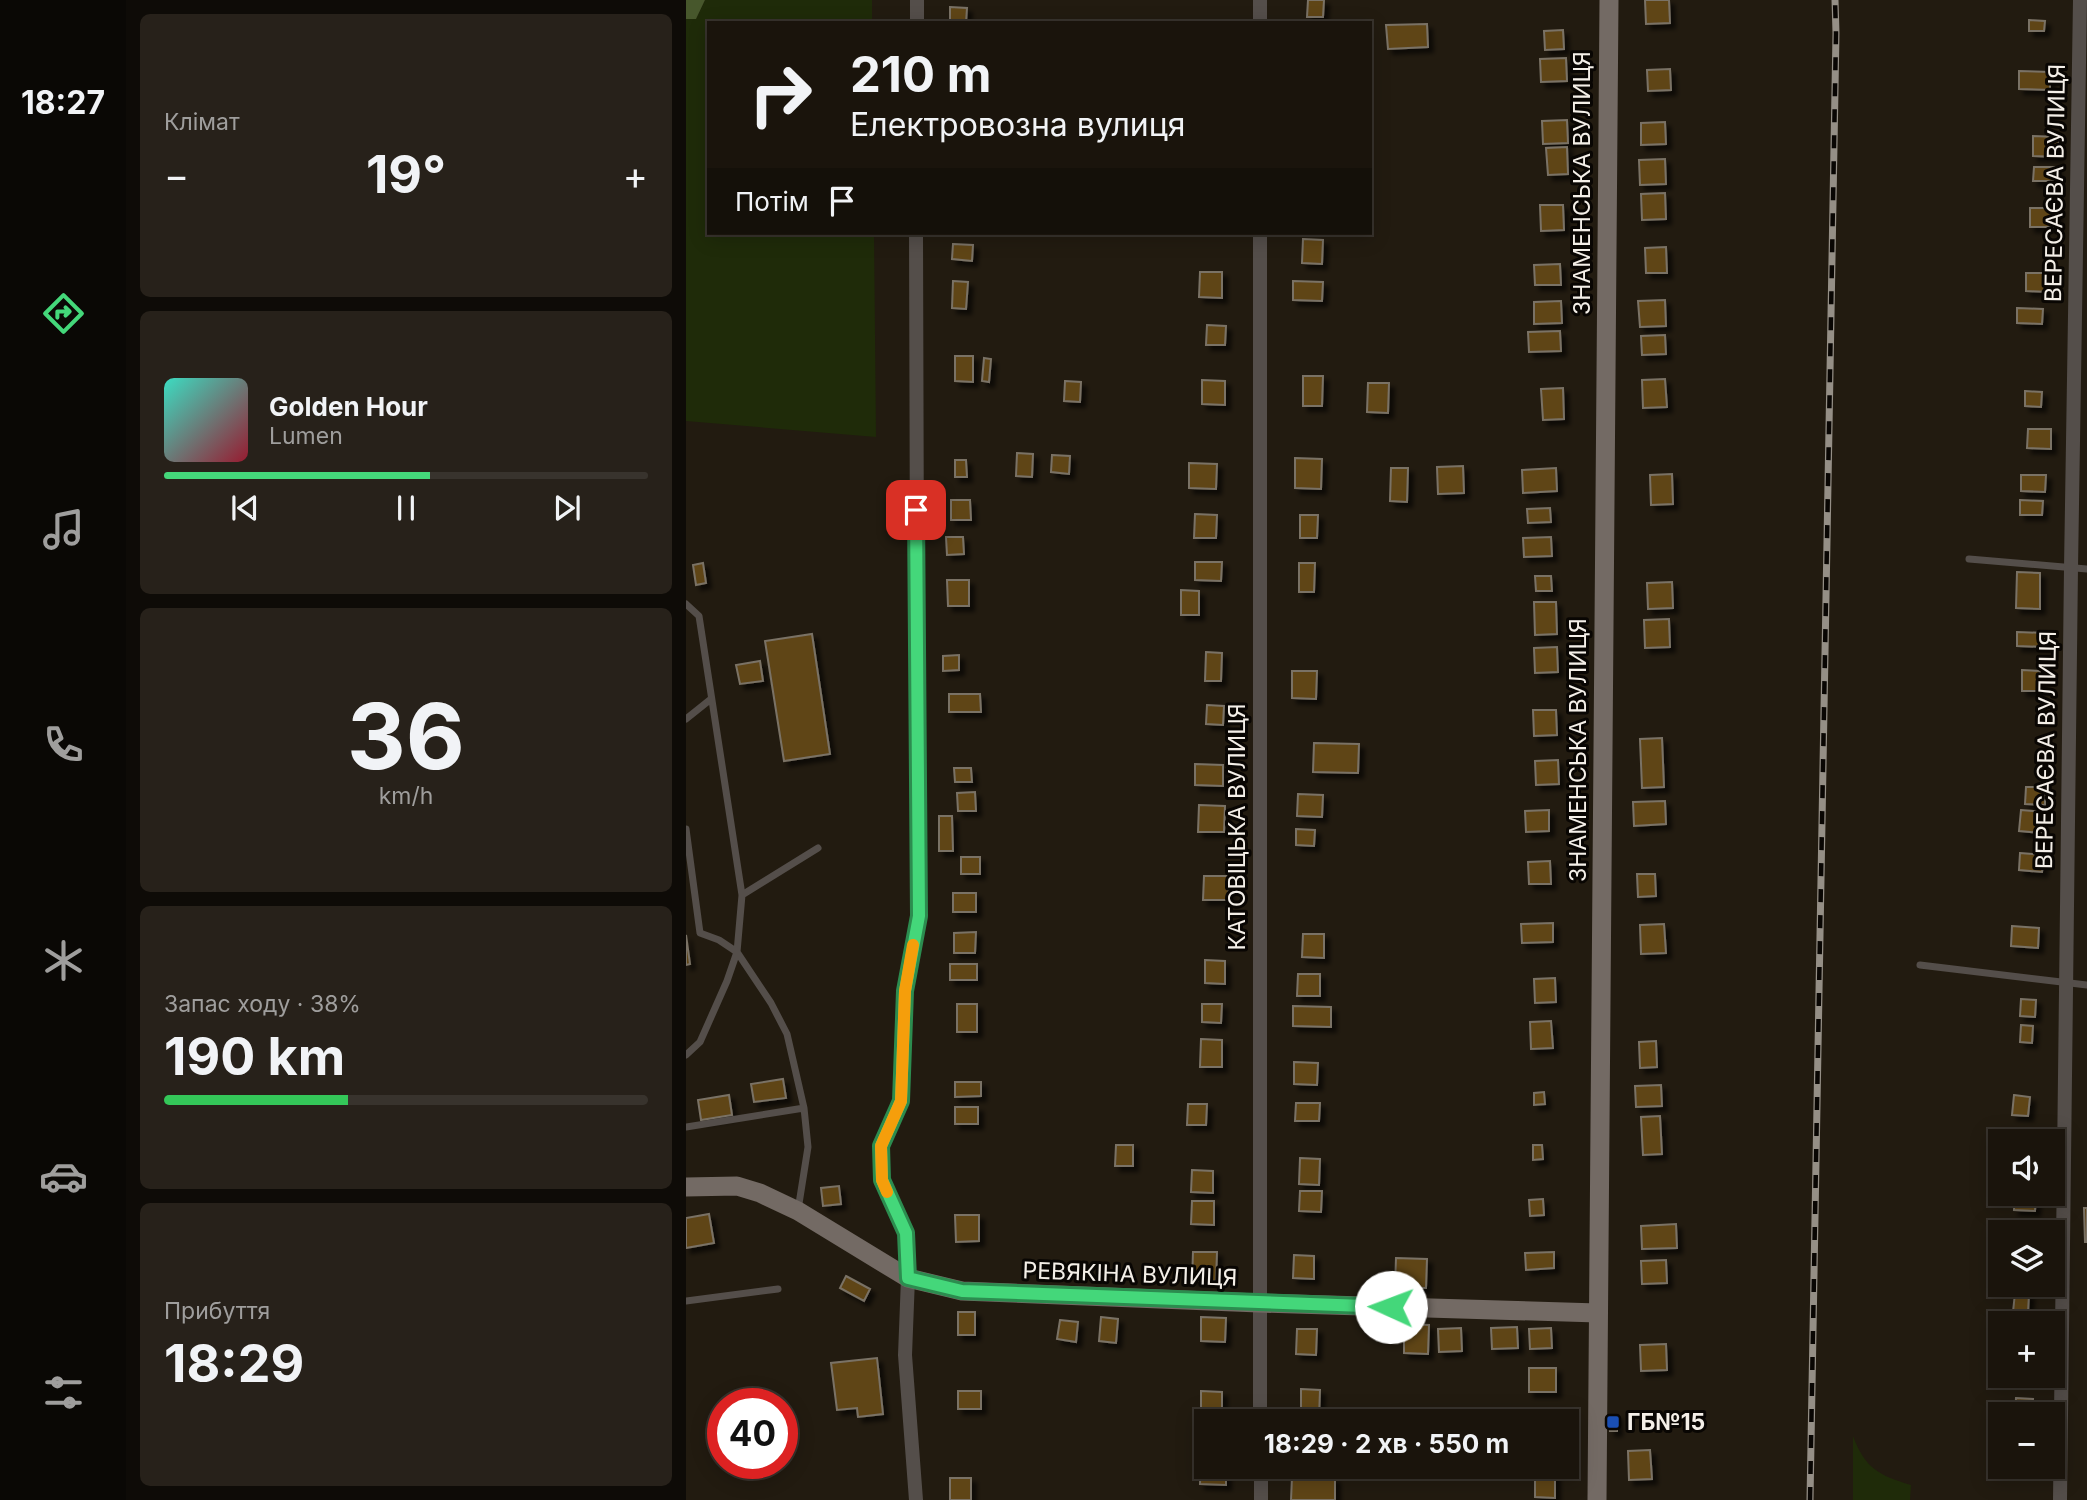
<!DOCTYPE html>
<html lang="uk">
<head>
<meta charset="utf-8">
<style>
  :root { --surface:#1a140c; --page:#27211a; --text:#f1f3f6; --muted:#9f9e9d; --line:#38332d; --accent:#44d77a }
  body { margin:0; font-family:Inter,sans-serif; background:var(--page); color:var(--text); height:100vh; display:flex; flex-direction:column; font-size:26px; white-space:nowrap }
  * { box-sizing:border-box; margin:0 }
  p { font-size:23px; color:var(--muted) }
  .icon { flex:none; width:38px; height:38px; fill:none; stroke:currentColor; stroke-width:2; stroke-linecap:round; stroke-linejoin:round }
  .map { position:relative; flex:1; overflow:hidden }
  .panel { display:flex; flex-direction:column; gap:14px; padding:14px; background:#0e0b07; width:560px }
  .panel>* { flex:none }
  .guide { position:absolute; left:21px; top:21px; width:665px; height:214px; border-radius:0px; box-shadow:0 4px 18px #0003,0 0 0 2px var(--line); background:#1a140c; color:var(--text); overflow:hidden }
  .fabs { position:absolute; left:1302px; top:1129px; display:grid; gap:14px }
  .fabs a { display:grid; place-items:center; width:77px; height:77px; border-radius:0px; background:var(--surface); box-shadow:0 4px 18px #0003,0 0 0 2px var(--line); font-size:35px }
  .speed { position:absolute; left:21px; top:1388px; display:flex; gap:14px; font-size:35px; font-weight:700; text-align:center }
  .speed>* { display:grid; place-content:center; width:91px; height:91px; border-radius:50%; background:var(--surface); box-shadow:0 4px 18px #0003,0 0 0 2px var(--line); line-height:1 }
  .speed .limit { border:10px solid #d22; background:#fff; color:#111 }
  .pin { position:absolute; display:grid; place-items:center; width:60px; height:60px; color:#fff; margin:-30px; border-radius:14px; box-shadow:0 4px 10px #0006 }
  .me { position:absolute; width:77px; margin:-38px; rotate:272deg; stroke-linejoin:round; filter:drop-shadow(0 0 5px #0008) }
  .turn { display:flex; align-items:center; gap:24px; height:147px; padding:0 28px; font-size:32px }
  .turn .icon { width:91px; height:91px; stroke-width:2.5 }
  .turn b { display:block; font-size:49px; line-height:60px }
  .then { display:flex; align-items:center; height:66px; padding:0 28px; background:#0003; gap:14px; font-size:26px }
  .big { font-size:52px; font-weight:700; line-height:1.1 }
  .panel .card { flex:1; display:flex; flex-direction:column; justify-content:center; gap:10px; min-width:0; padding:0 24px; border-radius:10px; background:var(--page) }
  .panel .dial { align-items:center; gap:0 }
  .dial b { font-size:91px; line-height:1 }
  .song { display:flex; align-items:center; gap:21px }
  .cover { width:84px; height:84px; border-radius:10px; background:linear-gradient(135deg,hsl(170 70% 55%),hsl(350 70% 35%)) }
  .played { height:7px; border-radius:4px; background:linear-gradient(90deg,var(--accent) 55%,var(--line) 55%) }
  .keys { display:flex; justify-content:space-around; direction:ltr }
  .heat { display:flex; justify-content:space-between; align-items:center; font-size:38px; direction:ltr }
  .charge { height:10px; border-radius:5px; background:linear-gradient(90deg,#34c759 38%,var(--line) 0) }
  .trip { position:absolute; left:508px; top:1409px; width:385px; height:70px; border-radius:0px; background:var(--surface); box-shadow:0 4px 18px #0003,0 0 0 2px var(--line); font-weight:700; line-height:70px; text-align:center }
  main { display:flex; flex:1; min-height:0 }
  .tabs { display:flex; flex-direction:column; width:126px; justify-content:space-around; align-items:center; background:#0a0805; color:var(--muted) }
  .tabs .icon { width:49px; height:49px }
  .tabs .active { color:var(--accent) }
  .tabs b { font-size:32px; color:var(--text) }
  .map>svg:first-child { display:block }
</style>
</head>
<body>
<main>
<nav class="tabs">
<b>18:27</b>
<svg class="icon active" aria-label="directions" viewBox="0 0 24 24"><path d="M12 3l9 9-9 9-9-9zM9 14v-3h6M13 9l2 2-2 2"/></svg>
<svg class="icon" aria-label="music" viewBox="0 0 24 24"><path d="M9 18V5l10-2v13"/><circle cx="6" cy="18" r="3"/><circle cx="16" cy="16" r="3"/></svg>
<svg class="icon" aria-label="phone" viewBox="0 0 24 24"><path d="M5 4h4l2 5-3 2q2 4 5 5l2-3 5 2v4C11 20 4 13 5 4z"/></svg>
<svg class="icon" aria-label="climate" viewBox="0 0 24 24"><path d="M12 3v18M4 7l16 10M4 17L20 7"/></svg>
<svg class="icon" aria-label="car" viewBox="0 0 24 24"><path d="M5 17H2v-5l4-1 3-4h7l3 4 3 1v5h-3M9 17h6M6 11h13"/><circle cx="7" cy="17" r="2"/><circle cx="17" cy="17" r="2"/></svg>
<svg class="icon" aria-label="filters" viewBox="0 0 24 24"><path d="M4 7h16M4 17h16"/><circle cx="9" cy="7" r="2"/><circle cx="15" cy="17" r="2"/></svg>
</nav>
<section class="panel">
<div class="card"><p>Клімат</p>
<div class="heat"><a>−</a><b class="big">19°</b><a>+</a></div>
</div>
<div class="card">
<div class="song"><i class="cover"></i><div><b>Golden Hour</b><p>Lumen</p></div></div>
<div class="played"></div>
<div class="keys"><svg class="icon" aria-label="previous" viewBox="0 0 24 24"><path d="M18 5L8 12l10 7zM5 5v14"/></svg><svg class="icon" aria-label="pause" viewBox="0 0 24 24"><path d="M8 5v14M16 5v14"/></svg><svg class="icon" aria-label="next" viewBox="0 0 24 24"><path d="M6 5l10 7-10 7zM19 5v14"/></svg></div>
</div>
<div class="card dial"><b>36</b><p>km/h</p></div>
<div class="card"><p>Запас ходу · 38%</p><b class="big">190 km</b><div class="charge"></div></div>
<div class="card"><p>Прибуття</p><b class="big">18:29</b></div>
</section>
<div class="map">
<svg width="1401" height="1500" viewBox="0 0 1401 1500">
  <defs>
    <filter id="shadow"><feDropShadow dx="5" dy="5" stdDeviation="2" flood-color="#0009"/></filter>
  </defs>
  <rect width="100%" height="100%" fill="#221b10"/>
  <!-- green -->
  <path fill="#1f2b09" d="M19,0H186V23H23V233H188L190,437L0,421V19H10Z
    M1167,1436C1179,1468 1192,1475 1225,1485L1224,1500H1167Z"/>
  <!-- forest -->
  <path fill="#47572c" d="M0,0H19L10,19H0Z"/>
  <!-- building -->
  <path fill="#5e4419" stroke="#7a7265" stroke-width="2" filter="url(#shadow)" d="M622,0H638L637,17H621Z
    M959,0H983L984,23L960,24Z
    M264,7L281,8L280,23H264Z
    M1343,20L1359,21L1358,31H1343Z
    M741,24L742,47L702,49L700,25Z
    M877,30L878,49L859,50L858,31Z
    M880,58L881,81L855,82L854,59Z
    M984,69L985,90L962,91L961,70Z
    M1333,71L1364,72V90L1333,89Z
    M881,120L882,143L857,144L856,121Z
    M979,122L980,144L955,145V123Z
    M1347,136L1373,137L1372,157L1347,156Z
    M881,147L882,174L862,175L860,148Z
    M979,159L980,184L954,185L953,160Z
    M1348,167H1370V181H1347Z
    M979,193L980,219L956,220L955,194Z
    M854,205H877L878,230L855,231Z
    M1344,208H1371V227H1344Z
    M617,239L637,240L636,264L616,263Z
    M267,244L287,245L286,261L266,259Z
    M980,247L981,273H960L959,248Z
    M874,264L875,285H849L848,265Z
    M514,272H536V298L513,297Z
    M1340,273H1364V292L1340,291Z
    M267,281L282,282L280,309L266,308Z
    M607,281L637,282L636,301L607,300Z
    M979,300L980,326L954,327L952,301Z
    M875,301L876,323L848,324V302Z
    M1331,308L1357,309L1356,324L1331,323Z
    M521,325L540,326L539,345H520Z
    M874,331L875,351L843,352L842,332Z
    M979,335L980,354L956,355L955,336Z
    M269,356H287V382L269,381Z
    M298,358L305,359L303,382L296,381Z
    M617,376H637L636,406H617Z
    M979,379L981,407L957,408L956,380Z
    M516,380L539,381V405L516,404Z
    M379,381L395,382L394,402L378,401Z
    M682,383H703L702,413L681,412Z
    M877,388L878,419L857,420L855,389Z
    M1339,391L1356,392L1355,407L1339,406Z
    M1342,429H1365V449L1341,448Z
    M331,453L347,454L346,477L330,476Z
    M366,455L384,456L383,474L365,472Z
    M609,458L636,459L635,489L609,488Z
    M269,460H280L281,477H269Z
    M503,463L531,464L530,489L503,488Z
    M777,466L778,493L752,494L751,467Z
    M705,468H722L721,502L704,501Z
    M870,468L871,491L837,493L836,470Z
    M986,474L987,504L965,505L964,475Z
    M1335,475H1360L1359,492L1335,491Z
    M265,500H284L285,520H265Z
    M1334,500L1357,501L1356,515H1334Z
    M864,508L865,522L842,523L841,509Z
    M509,514L531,515L530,538H508Z
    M614,515H632L631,538H614Z
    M260,537H277L278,554L261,555Z
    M865,537L866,556L838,557L837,538Z
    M509,562H536L535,581L509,580Z
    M17,563L20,583L10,585L7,565Z
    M613,563H629L628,592H613Z
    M1331,572L1354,573V609L1330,608Z
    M849,576H865L866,591H850Z
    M261,580H283V606H262Z
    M986,582L987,608L962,609L961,583Z
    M495,590L513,591V615H495Z
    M848,602H870L871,634L849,635Z
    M983,619L984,647L959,648L958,620Z
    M1331,632L1361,633V647L1331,646Z
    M126,634L144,754L98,761L79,641Z
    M871,647L872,672L849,673L848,648Z
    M520,652L536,653L535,681H519Z
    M273,655V670L257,671V656Z
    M74,661L77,681L54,684L50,665Z
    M1336,670L1354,671V691H1336Z
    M606,671H631L630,699L606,698Z
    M263,694H294L295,712H263Z
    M521,705L538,706L537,725L520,724Z
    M847,710H870L871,735L848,736Z
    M976,738L978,787L956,788L954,739Z
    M628,743L673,744L672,773L627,772Z
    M872,760L873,784L850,785L849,761Z
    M509,764L537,765V786L509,785Z
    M268,768H285L286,782H269Z
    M1340,787H1359V805L1339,804Z
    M289,792L290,811H272L271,793Z
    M612,794L637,795L636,817L611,816Z
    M979,801L980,824L948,826L947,802Z
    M513,805L539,806L538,832H512Z
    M863,810V831L840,832L839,811Z
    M1335,810L1358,812L1356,833L1333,831Z
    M253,816H266L267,851H253Z
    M610,829L629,830L628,846L610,845Z
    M1334,853L1358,855L1356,872L1333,870Z
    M275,857H294V874H275Z
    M864,861L865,884H843L842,862Z
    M951,874H969L970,896L952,897Z
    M518,876H543L542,900H517Z
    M267,893H290V912H267Z
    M867,923V942L836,943L835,924Z
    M978,924L980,953L955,954L954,925Z
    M1326,926L1353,928L1352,948L1325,946Z
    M290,932L289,953H268V933Z
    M617,934H638V958L616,957Z
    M0,935L4,964L0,965Z
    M519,960L539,961V984L519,983Z
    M264,964H291V980H264Z
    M612,974H634V996H611Z
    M869,978L870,1002L849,1003L848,979Z
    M1335,999L1350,1000L1349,1017L1334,1016Z
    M271,1004H291V1032H271Z
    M516,1004H536L535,1023L516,1022Z
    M607,1006L645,1007V1027L607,1026Z
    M865,1021L867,1048L845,1049L844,1022Z
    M1335,1025L1347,1026L1346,1043L1334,1042Z
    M515,1039L536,1040V1067H514Z
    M970,1041L971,1067L954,1068L953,1042Z
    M608,1062L632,1063L631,1085L608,1084Z
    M97,1079L100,1098L68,1102L65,1084Z
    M269,1082H295V1096L269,1097Z
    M975,1085L976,1106L950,1107L949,1086Z
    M858,1092L859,1104L848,1105V1093Z
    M43,1095L46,1115L15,1120L12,1100Z
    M1328,1095L1344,1097L1342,1116L1326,1115Z
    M610,1103H634L633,1121H609Z
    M502,1104H521L520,1125H501Z
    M269,1107H292V1124H269Z
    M974,1116L976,1154L957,1155L955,1117Z
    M430,1145H447V1166H429Z
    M847,1145H856L857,1159L847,1160Z
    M614,1158L634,1159L633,1185L613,1184Z
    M506,1170L527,1171V1193L505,1192Z
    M153,1186L155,1204L137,1206L135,1188Z
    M614,1191H636L635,1212L613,1211Z
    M1329,1194H1350L1349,1211L1328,1210Z
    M857,1199L858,1215L844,1216L843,1200Z
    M506,1201H528V1225L505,1224Z
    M1398,1208H1401V1242H1399Z
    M23,1214L28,1243L0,1248V1218Z
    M269,1215H293V1241L270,1242Z
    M990,1224L991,1248L956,1249L955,1226Z
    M507,1252H531L530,1281L506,1280Z
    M868,1252V1268L840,1270L839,1253Z
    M608,1255L628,1256V1279L607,1278Z
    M710,1258L741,1259L740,1288L709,1287Z
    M980,1260L981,1283L956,1284L955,1261Z
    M160,1276L184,1289L178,1301L154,1288Z
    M1329,1293L1343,1294L1342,1313L1327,1312Z
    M272,1312H289V1335H272Z
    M415,1317L432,1319L430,1343L413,1341Z
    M515,1317L540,1318L539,1342L515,1341Z
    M374,1320L392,1322L390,1342L371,1339Z
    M718,1324L743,1325L742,1354L718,1353Z
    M831,1327L832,1348L806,1349L805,1328Z
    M775,1328L776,1351L753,1352L752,1329Z
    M865,1328L866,1348L844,1349L843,1329Z
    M611,1329H631L630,1355L610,1354Z
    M980,1344L981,1370L955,1371L954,1345Z
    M191,1358L197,1414L172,1417L171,1408L151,1410L145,1363Z
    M843,1368H870V1392H843Z
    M615,1389L634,1390L633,1418H615Z
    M272,1391H295V1409H272Z
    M515,1391L536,1392V1415L515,1414Z
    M1330,1398L1347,1399L1346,1414H1329Z
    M924,1415H931V1431H924Z
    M964,1450L966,1479L943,1480L942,1451Z
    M515,1457H520V1466H540V1485L514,1484Z
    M849,1466H869V1498L849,1497Z
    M606,1477L649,1478V1500H605Z
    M264,1478H285V1500H264Z"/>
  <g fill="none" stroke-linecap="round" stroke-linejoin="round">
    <!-- lane -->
    <path stroke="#544e4a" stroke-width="7" d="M1283,559L1401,569
      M0,604L13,616L56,895L51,952L41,981L14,1042L0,1055
      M0,719L25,699
      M0,829L14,933L33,940L51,952L85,1003L101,1034L118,1108
      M56,895L132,848
      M1234,965L1401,985
      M0,1127L118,1108L122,1147L112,1210
      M0,1301L92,1289"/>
    <!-- street -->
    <path stroke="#544e4a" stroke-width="14" d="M574,0V23
      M231,23V0
      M574,1421V233
      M575,1466V1500
      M230,1500L219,1355L222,1278L220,1233L196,1180L195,1146L215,1101L219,991L232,916L230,233
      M1374,1500L1385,568L1394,0"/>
    <!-- secondary -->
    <path stroke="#736a64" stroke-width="19" d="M0,1187L51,1186L74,1193L112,1211L222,1278L276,1291L573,1303L912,1313
      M911,1500L923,0"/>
    <defs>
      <path id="rail" d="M1124,1500L1150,33L1149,0"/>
    </defs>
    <!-- rail casing -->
    <use href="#rail" stroke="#958f86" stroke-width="7"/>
    <!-- rail -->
    <use href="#rail" stroke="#090603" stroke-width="4.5" stroke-dasharray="13" stroke-linecap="butt"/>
  </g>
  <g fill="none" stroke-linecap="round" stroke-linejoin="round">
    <defs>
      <path id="route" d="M230,510L233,916L219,991L215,1101L195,1146L196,1180L220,1233L222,1278L276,1291L705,1307"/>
    </defs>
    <!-- route casing -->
    <use href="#route" stroke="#2c8c4f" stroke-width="18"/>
    <!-- route -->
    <use href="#route" stroke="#44d77a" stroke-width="12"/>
    <!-- slow -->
    <path stroke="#f59e0b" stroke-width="12" d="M201,1192L196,1180L195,1146L215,1101L219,991L227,945"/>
  </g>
  <!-- markers -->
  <rect fill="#1a4fb4" stroke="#090603" stroke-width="2.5" x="920" y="1415" width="14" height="14" rx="3.5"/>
  <g text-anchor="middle" stroke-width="6" stroke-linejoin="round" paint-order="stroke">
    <!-- street labels -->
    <g font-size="23" fill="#f4efe8" stroke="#090603">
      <text transform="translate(896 183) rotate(-90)" y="8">ЗНАМЕНСЬКА ВУЛИЦЯ</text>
      <text transform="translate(1369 183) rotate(-89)" y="8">ВЕРЕСАЄВА ВУЛИЦЯ</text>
      <text transform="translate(892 750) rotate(-90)" y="8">ЗНАМЕНСЬКА ВУЛИЦЯ</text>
      <text transform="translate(1360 750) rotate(-89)" y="8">ВЕРЕСАЄВА ВУЛИЦЯ</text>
      <text transform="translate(551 827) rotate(-90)" y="8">КАТОВІЦЬКА ВУЛИЦЯ</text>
      <text transform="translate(444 1274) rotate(2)" y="8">РЕВЯКІНА ВУЛИЦЯ</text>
    </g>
    <!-- poi labels -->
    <g font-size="23" font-weight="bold" fill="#f4efe8" stroke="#090603" text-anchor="start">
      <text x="941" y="1430">ГБ№15</text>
    </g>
  </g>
</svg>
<div class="fabs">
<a><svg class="icon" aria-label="sound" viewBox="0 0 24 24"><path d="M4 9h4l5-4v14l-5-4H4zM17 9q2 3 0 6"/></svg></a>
<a><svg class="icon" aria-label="layers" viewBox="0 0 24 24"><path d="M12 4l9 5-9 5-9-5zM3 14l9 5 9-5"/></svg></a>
<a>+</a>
<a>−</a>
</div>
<div class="speed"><div class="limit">40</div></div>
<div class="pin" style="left:230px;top:510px;background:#d93025"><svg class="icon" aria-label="arrive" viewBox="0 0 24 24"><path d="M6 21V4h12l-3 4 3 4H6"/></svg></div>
<svg class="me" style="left:705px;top:1307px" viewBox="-20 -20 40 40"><circle r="19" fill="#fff"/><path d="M0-13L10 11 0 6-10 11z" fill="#44d77a"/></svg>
<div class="trip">18:29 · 2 хв · 550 m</div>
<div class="guide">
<div class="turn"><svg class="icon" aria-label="right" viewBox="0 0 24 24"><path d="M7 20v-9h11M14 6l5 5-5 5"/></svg><div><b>210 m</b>Електровозна вулиця</div></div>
<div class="then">Потім<svg class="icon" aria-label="arrive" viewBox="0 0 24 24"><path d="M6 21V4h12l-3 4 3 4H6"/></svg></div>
</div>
</div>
</main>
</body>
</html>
